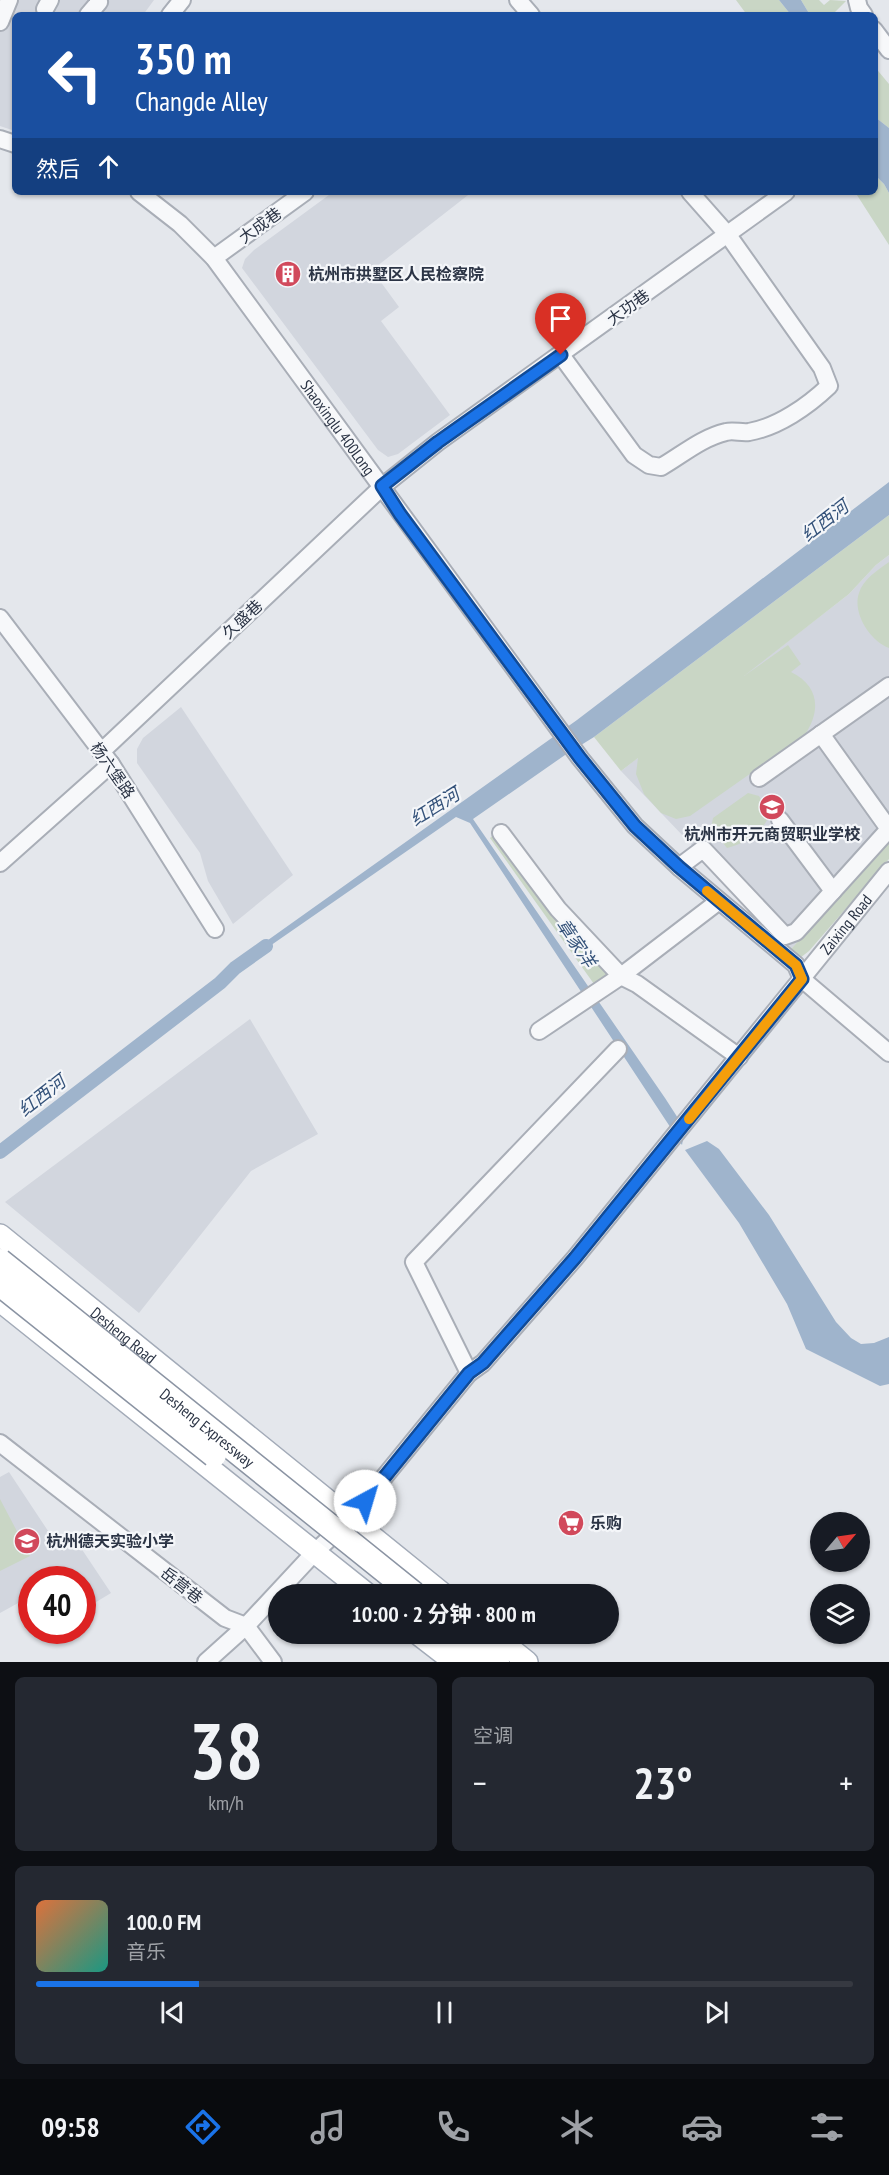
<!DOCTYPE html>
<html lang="zh">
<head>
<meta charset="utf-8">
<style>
  :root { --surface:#171b24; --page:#242831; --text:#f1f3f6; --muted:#9ea1a6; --line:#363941; --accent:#1a73e8 }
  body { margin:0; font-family:"PT Sans Narrow","Noto Sans SC",sans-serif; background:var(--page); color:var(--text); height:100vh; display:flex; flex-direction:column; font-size:22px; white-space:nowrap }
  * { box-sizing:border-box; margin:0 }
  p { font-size:20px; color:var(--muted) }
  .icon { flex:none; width:33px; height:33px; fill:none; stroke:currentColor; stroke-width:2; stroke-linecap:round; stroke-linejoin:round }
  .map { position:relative; height:1662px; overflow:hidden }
  .panel { display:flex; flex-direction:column; gap:15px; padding:15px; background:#0d0f14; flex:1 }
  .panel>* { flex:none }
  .banner { position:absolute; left:12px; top:12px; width:866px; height:183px; border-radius:9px; box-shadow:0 2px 4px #0004; background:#1a4fa0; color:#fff; overflow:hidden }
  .needle { width:39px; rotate:61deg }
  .buttons { position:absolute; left:810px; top:1512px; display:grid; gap:12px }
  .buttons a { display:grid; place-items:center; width:60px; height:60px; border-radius:50%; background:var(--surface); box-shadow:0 2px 4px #0004; font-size:30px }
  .speed { position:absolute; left:18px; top:1566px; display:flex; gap:12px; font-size:30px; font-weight:700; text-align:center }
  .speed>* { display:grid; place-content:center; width:78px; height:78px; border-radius:50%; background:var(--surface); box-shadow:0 2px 4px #0004; line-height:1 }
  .speed .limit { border:9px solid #d22; background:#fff; color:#111 }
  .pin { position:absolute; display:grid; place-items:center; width:51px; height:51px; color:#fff; margin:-62px -26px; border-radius:50% 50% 50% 0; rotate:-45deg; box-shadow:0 0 6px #0007 }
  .pin .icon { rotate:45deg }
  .me { position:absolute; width:66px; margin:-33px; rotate:39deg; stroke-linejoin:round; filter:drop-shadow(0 0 4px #0008) }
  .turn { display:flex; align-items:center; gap:21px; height:126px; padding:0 24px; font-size:27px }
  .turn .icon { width:78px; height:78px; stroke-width:2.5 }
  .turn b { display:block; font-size:42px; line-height:51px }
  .then { display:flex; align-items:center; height:57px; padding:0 24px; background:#0003; gap:12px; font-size:22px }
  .big { font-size:45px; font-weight:700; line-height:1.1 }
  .panel .widget { flex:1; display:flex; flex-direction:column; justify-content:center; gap:9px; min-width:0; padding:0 21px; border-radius:9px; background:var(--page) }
  .panel .dial { align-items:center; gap:0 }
  .dial b { font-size:78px; line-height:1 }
  .song { display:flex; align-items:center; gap:18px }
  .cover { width:72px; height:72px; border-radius:9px; background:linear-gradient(135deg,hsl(20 70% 55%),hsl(170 70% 35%)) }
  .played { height:6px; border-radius:3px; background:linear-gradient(90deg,var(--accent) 20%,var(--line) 20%) }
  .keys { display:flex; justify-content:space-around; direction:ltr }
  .heat { display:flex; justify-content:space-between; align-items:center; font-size:33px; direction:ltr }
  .panel .tiles { flex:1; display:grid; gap:15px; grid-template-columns:1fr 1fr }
  .widget:last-child { grid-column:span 2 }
  .trip { position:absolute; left:268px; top:1584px; width:351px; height:60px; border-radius:30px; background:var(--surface); box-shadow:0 2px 4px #0004; font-weight:700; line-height:60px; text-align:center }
  .tabs { display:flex; height:96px; justify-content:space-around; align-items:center; background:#090b0e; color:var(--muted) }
  .tabs .icon { width:42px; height:42px }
  .tabs .on { color:var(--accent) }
  .tabs b { font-size:27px; color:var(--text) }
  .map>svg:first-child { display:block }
</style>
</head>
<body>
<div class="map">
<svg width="889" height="1662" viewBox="0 0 889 1662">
  <rect width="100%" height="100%" fill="#e4e7ec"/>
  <!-- built -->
  <path fill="#d2d6de" d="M0,0H154L143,15H15V131L0,126Z
    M333,192H472L372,270L399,307L381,321L450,415L398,454L388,457L378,450L242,268L245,259L254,250Z
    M889,555V843L791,949L621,771L849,594L876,565Z
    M181,707L293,875L233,924L208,881L200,853L137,763V749L143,738Z
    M250,1019L318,1134L251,1171L139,1313L5,1202Z
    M9,1472L56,1543L75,1539L111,1593L83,1610L82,1580H32L31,1596L0,1613V1477Z"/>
  <!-- green -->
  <path fill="#c9d6c5" d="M736,0H779L791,15H747Z
    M801,0H819L824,5L830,0L846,1L834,13L835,15H810Z
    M874,66L889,84V128L875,117Z
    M875,175L884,184L889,193V245L855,192H874Z
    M889,515V555L876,565L849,594L744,676L788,645L801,664L791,672C820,686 821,712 804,736L690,816L676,819L661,813L644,794L636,774L638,758L621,771L594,737Z
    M889,562V648C870,641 852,613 859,593C863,579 878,570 889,562Z
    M748,793L759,796L765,807L768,818C761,834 743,844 727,848L711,828L713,818Z
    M496,833L545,903L607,975L594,984L490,838Z
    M889,843V859L809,951L800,958L791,949Z
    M0,1499L30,1556L0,1571Z"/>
  <!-- water -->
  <path fill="#9fb4cc" d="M779,0H801L810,15H791Z
    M875,117L889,128V193L884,184L875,175Z
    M889,482V515L594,737L565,755L473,819L665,1098L685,1129L682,1145L470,823L456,817L254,957L247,955L577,720Z
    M707,1141L719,1149L769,1215L836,1322L851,1338L861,1344L874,1343L889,1337V1384L880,1386L806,1349L787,1304L739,1223L685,1150Z"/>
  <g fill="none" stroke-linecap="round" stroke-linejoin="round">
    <!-- canal -->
    <path stroke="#9fb4cc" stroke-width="14" d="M0,1152L220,983L235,968L266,946"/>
    <defs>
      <g id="minor">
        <path d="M518,0L531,15"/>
        <path d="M857,0L859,8L864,15"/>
        <path d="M45,9L50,0"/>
        <path d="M88,15L99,2L98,0"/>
        <path d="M170,15L182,0"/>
        <path d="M0,22L9,0"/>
        <path d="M874,30L889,50"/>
        <path d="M0,139L15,144"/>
        <path id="s1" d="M139,192L180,224L214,258L580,758L635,826L679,867L796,965L802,979L889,1053"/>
        <path d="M214,258L305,192"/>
        <path d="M561,355L634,455L649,465L661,467C682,455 701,438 726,432C733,430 741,433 749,432C778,427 808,406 829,386L822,368L728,235L690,192"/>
        <path d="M0,618L111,764L215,929"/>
        <path d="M821,734L889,829"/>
        <path d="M101,752L383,486L438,442L786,192"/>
        <path d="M759,778L889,686"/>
        <path d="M780,820L833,891"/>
        <path d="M501,833L558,909L621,976L637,984L739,1057"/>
        <path d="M0,863L111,764"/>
        <path d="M679,867L703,849L785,936L796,932L889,829"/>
        <path d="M539,1031L621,976L719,901"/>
        <path d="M469,1373L414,1262L618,1049"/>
        <path d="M0,1443L225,1618L246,1626L273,1662"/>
        <path id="s2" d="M206,1662L246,1626L314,1553L350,1519L469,1373L483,1363L575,1258L889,871"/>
      </g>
      <g id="major">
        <path id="s3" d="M0,1235L443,1594"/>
        <path d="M0,1301L367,1594"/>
        <path d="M418,1634L453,1661"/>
        <path d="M492,1634L527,1662"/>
      </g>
      <path id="highway" d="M438,1634L474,1662
        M464,1635L497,1662"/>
    </defs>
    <!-- minor casing -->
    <use href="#minor" stroke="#a9aeb7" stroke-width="20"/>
    <!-- major casing -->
    <use href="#major" stroke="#a3abb8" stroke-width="24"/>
    <!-- highway casing -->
    <use href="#highway" stroke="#8b94a3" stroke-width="27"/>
    <!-- minor -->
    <use href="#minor" stroke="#f7f8fa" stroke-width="16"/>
    <!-- major -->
    <use href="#major" stroke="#fff" stroke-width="21"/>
    <!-- highway -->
    <use href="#highway" stroke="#fff" stroke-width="24"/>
    <defs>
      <g id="highway-bridge">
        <path id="s4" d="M0,1261L414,1594"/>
        <path d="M0,1284L214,1455"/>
      </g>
    </defs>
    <!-- highway-bridge casing -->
    <use href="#highway-bridge" stroke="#8b94a3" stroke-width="27" stroke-linecap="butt"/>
    <!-- highway-bridge -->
    <use href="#highway-bridge" stroke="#fff" stroke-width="24"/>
  </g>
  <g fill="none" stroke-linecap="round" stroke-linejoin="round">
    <defs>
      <path id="route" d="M365,1501L469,1373L483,1363L575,1258L802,979L796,965L679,867L635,826L580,758L400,514L382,486L438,442L561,355"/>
    </defs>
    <!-- route casing -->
    <use href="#route" stroke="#114b97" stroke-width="15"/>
    <!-- route -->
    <use href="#route" stroke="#1a73e8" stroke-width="10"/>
    <!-- slow -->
    <path stroke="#f59e0b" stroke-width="10" d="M689,1119L802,979L796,965L707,891"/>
  </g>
  <!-- icons -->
  <defs>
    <symbol id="building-disc" viewBox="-11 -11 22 22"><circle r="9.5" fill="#d1495b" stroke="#f4f6f9"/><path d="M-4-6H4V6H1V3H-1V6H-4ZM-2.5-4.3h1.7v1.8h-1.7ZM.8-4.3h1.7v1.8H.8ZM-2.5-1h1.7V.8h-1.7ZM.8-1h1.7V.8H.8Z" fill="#fff"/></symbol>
    <symbol id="school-disc" viewBox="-11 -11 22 22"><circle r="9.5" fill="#d1495b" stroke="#f4f6f9"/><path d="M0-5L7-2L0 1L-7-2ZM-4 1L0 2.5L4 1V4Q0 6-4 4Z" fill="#fff"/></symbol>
    <symbol id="supermarket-disc" viewBox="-11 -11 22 22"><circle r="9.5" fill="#d1495b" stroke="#f4f6f9"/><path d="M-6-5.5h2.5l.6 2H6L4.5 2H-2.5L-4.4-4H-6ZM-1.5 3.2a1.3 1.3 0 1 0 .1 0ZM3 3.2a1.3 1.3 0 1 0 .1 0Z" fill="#fff"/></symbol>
  </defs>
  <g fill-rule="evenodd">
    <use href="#building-disc" x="273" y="259" width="30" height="30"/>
    <use href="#school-disc" x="757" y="792" width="30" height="30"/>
    <use href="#supermarket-disc" x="556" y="1508" width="30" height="30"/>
    <use href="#school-disc" x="12" y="1526" width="30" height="30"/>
  </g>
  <g text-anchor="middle" stroke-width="4.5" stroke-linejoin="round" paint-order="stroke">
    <!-- street labels -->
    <g font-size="16" fill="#2b3445" stroke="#f4f6f9">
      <text transform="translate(260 225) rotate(-36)" y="6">大成巷</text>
      <text transform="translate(628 307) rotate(-36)" y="6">大功巷</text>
      <text dy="6" stroke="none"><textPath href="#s1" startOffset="310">Shaoxinglu 400Long</textPath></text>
      <text transform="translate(242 619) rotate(-43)" y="6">久盛巷</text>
      <text transform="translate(113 770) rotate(55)" y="6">杨六堡路</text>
      <text dy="6" stroke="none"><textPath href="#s2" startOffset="978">Zaixing Road</textPath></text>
      <text dy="6" stroke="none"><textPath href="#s3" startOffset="159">Desheng Road</textPath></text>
      <text dy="6" stroke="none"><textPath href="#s4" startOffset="266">Desheng Expressway</textPath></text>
      <text transform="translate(182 1585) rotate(38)" y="6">岳营巷</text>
    </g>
    <!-- poi labels -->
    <g font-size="16" font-weight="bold" fill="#2b3445" stroke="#f4f6f9" text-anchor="start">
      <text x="308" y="280">杭州市拱墅区人民检察院</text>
      <text x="772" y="840" text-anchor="middle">杭州市开元商贸职业学校</text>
      <text x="590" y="1529">乐购</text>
      <text x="46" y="1547">杭州德天实验小学</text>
    </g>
    <!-- water labels -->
    <g font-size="18" font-style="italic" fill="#34527a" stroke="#f4f6f9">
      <text transform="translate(825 521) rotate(-38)" y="6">红西河</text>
      <text transform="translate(435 807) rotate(-32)" y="6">红西河</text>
      <text transform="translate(576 943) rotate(56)" y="6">章家洋</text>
      <text transform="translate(42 1096) rotate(-38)" y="6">红西河</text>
    </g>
  </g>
</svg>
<div class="buttons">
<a><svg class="needle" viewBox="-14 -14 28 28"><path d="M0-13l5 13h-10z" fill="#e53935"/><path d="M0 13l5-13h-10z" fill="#9ea1a6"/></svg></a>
<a><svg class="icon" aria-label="layers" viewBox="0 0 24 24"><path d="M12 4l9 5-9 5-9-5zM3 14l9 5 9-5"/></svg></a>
</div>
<div class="speed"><div class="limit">40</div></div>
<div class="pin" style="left:561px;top:355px;background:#d93025"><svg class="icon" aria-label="arrive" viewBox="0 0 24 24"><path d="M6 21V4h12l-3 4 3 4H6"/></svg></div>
<svg class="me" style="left:365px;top:1501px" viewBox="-20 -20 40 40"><circle r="19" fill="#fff"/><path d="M0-13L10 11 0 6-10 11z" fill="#1a73e8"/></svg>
<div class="trip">10:00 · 2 分钟 · 800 m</div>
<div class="banner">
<div class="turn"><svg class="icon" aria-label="left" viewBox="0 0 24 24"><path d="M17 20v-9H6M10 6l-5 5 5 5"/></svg><div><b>350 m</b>Changde Alley</div></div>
<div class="then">然后<svg class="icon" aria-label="ahead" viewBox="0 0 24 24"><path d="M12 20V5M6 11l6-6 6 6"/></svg></div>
</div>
</div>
<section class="panel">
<div class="tiles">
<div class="widget dial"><b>38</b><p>km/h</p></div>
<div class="widget"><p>空调</p>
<div class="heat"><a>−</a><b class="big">23°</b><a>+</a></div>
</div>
<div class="widget">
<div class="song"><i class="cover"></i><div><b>100.0 FM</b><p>音乐</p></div></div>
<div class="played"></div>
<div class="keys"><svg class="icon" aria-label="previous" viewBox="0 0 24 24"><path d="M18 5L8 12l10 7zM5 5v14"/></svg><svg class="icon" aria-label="pause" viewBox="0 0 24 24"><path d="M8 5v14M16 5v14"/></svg><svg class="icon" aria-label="next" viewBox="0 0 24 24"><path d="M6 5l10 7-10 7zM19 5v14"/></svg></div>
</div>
</div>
</section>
<nav class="tabs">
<b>09:58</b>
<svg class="icon on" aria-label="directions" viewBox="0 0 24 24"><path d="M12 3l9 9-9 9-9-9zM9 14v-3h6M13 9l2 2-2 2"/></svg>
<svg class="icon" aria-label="music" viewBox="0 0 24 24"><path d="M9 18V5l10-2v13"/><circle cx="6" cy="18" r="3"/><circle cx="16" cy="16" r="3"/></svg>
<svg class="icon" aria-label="phone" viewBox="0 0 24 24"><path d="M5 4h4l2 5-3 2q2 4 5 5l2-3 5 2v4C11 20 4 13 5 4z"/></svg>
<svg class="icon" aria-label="climate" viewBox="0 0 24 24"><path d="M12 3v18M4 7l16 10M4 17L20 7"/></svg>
<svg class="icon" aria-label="car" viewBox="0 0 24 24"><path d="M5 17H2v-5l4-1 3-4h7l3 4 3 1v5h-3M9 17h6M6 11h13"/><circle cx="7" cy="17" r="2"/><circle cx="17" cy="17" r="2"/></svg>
<svg class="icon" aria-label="filters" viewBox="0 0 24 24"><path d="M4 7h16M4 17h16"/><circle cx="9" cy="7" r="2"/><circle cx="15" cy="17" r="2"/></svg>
</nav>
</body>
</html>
